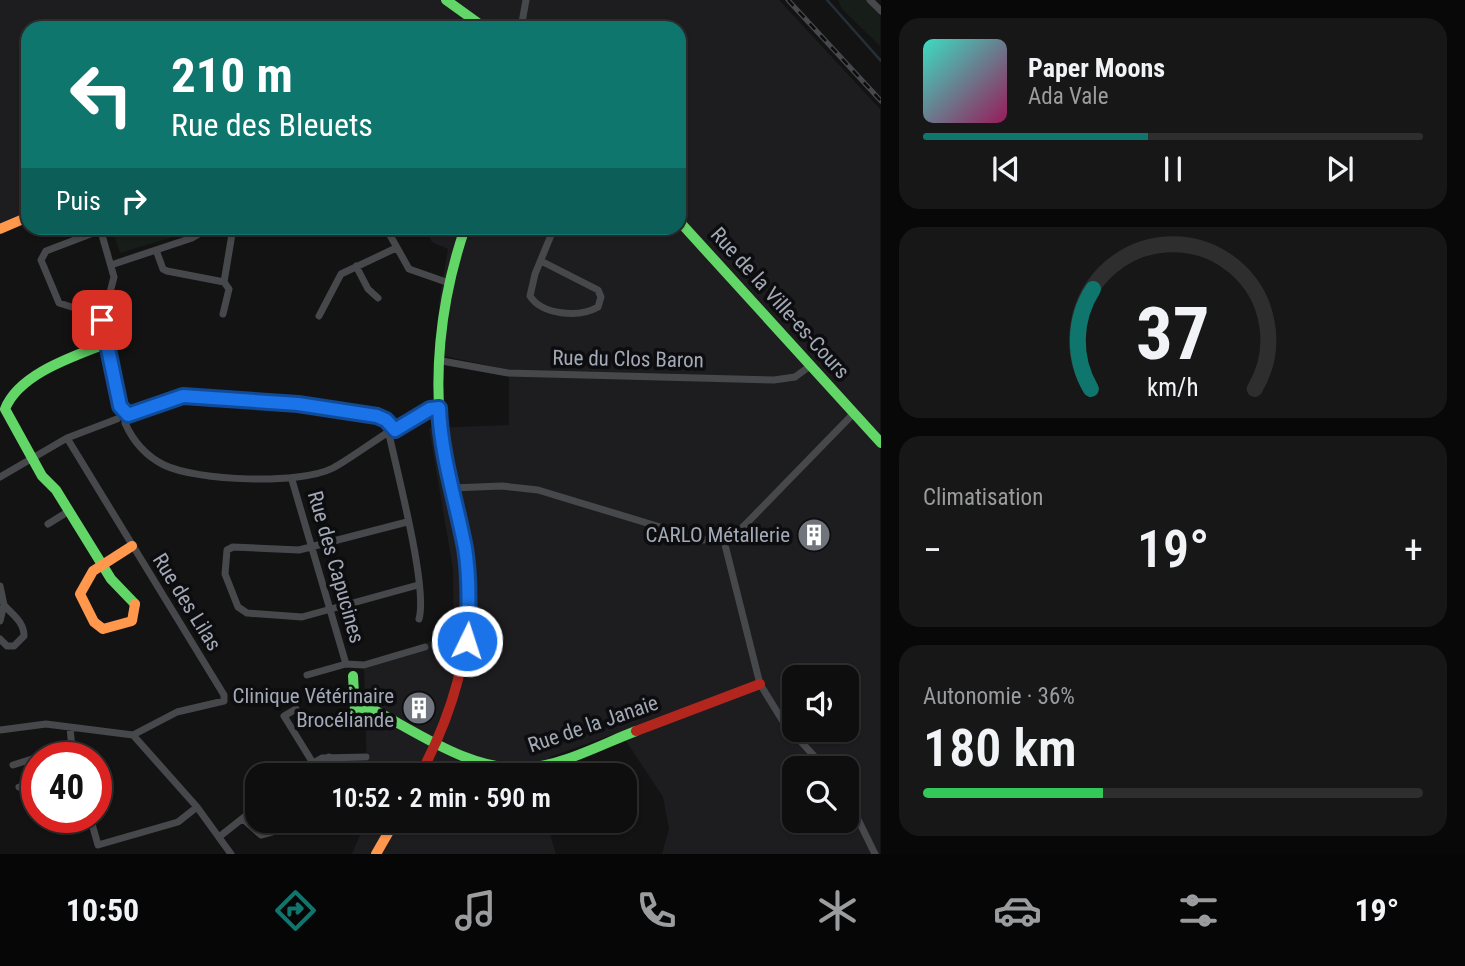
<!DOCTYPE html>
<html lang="fr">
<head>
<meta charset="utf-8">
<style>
  :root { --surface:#0e0e0e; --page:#171717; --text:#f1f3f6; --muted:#9b9c9e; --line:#2e2e2e; --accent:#0f766e }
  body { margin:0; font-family:"Roboto Condensed",sans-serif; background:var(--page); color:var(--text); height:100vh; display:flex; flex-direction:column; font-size:26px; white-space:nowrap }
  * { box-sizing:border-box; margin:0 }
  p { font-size:23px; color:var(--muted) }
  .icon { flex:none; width:38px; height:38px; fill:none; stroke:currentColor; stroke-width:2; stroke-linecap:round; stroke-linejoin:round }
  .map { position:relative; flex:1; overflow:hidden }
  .drawer { display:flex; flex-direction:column; gap:18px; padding:18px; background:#080808; width:584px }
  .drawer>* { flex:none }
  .banner { position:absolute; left:21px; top:21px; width:665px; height:214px; border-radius:21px; box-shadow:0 2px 5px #0004,0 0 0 2px var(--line); background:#0f766e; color:#fff; overflow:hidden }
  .controls { position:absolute; left:782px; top:665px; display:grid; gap:14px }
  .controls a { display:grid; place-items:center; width:77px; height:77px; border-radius:14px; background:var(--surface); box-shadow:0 2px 5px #0004,0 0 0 2px var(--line); font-size:35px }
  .speed { position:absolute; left:21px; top:742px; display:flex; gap:14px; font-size:35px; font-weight:700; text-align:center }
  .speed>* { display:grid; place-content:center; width:91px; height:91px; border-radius:50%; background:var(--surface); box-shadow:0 2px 5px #0004,0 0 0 2px var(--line); line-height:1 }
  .speed .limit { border:10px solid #d22; background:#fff; color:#111 }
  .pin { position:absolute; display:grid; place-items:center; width:60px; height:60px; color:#fff; margin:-30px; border-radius:14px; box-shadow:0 4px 10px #0006 }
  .me { position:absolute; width:77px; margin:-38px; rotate:4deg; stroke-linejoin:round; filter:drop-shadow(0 0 5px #0008) }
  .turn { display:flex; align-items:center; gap:24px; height:147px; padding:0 35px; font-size:32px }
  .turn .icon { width:91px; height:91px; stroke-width:2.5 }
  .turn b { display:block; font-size:49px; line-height:60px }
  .then { display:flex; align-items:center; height:66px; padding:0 35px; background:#0003; gap:14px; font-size:26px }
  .big { font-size:52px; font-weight:600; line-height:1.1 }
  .drawer .card { flex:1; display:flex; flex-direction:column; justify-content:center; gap:10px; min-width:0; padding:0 24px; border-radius:21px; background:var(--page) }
  .drawer .dial { align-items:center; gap:0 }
  .dial svg { height:182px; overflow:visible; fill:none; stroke:var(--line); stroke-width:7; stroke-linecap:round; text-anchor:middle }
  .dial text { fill:var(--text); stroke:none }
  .song { display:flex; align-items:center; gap:21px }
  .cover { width:84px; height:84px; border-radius:10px; background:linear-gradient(135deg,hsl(170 70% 55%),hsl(330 70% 35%)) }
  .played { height:7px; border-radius:4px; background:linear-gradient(90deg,var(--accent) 45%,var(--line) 45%) }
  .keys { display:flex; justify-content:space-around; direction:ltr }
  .heat { display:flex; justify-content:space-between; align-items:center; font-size:38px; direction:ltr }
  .charge { height:10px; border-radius:5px; background:linear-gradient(90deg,#34c759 36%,var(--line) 0) }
  .trip { position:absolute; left:245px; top:763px; width:392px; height:70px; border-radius:21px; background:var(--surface); box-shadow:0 2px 5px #0004,0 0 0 2px var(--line); font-weight:600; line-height:70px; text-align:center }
  .tabs { display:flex; height:112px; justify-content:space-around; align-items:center; background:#060606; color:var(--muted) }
  .tabs .icon { width:49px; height:49px }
  .tabs .current { color:var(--accent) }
  .tabs b { font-size:32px; color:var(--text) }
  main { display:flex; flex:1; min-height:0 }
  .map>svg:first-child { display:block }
</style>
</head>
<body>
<main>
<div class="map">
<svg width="881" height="854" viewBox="0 0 881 854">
  <rect width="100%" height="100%" fill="#131313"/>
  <!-- built -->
  <path fill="#1d1d20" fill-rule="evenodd" d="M0,0H779L880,109V854H662L669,829L663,797L620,732L550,757L547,775H367L364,667L454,632L453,569L429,428L509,425V370L435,354L440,295L448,249L432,242L425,228H679V28H28V222L0,233ZM794,677H847V730H794ZM794,768H847V821H794Z
    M366,821H546L556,854H352Z"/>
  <!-- green -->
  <path fill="#171d18" d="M838,0H866L880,16V46L842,9Z
    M112,228H195L189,232L120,253Z"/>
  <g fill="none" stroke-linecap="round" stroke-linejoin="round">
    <!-- stream -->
    <path stroke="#252f36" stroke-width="2.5" d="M827,0L881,61"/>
    <!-- street -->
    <path stroke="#47484c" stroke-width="7" d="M870,0L881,11
      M521,28L526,0
      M100,228L114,277L101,327L122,411
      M386,228L409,269L449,283
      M101,230L46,251L41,260L59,303L75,308L103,312
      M156,250L163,269L167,271L224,282L233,228
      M541,261L598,290L601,297L598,307C579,318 542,315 530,296L535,274L554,228
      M111,265L192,238L209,228
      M356,266L368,289L378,298
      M223,314L229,289L224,282
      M319,316L341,274L396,248
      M442,361L508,373L774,380L795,377L810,366
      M128,415L183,396L298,403L378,417L386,420L395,430
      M125,423C133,441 146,456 164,465C197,481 300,485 333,468C358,455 414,409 439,408
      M389,434C397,472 428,588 419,619
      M67,438L224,695V701L177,712L133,735
      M0,477L67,438L117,419
      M292,480L346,664
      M452,488L502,486L538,490L703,540L723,537L742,528L854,413
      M407,522L299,550L233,547L227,550L225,574L238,607L247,613L302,617L418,585
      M48,524L69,511
      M723,537L760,684L784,723L825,768
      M0,586L4,605L0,621
      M0,639L7,646H14L24,636C24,622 13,615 4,605
      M307,675L346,664L364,665L425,647
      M296,709L284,716L313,763L297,775
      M70,728L73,758
      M0,730L46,724L133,735L197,807L231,854
      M329,757L330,775
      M313,763L322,758L366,757
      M13,765L32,759L37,773
      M19,787L37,782
      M847,797L875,854
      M90,817L98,845L178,822L197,807
      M243,819L261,835L272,832L285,821
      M219,837L257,807"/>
    <!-- fast -->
    <path stroke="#63d668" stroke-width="10" d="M446,0L485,28
      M679,221L881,443
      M105,344C72,357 19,374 5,409L42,476L56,490L111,579L135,604
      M445,458C431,382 440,301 465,228
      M353,676L355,710L372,709C419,733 470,771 525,768C562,766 602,744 636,731"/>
    <!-- slow -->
    <path stroke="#ff974d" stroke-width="10" d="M0,229L28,217
      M132,546L93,571L80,594L94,622L103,629L132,621L135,604
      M376,854L395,821"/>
    <!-- jam -->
    <path stroke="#b3261e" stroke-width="10" d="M636,731L760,684
      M420,775C455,709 476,639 466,564C461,528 452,494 445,458"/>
    <defs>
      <path id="rail" d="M788,0L881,101"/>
    </defs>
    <!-- rail casing -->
    <use href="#rail" stroke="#47484b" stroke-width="5"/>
    <!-- rail -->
    <use href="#rail" stroke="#0d0d0f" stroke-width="2.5" stroke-dasharray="8" stroke-linecap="butt"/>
  </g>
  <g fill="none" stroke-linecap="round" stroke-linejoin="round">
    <defs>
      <path id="route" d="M102,320L120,406L128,415L183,396L298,404L377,416L386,420L395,430L430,409L439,408C441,456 456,501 465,548C470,579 469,610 467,641"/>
    </defs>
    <!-- route casing -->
    <use href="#route" stroke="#114b97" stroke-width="18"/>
    <!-- route -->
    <use href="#route" stroke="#1a73e8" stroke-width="12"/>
  </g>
  <!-- icons -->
  <defs>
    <symbol id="building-disc" viewBox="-11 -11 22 22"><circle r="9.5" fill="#70747d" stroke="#0d0d0f"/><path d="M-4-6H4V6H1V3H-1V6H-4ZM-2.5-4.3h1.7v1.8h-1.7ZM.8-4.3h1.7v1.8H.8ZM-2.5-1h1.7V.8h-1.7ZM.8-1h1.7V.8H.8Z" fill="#fff"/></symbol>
  </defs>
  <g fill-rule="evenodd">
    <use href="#building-disc" x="795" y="516" width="38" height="38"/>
    <use href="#building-disc" x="400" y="689" width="38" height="38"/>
  </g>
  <g text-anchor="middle" stroke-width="7" stroke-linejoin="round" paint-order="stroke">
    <!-- street labels -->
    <g font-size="21" fill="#a2a9b6" stroke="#0d0d0f">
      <text transform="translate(780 303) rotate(48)" y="7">Rue de la Ville-es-Cours</text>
      <text transform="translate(628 359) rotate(1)" y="7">Rue du Clos Baron</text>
      <text transform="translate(336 567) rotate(74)" y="7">Rue des Capucines</text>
      <text transform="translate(187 602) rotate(58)" y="7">Rue des Lilas</text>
      <text transform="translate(593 724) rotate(-19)" y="7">Rue de la Janaie</text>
    </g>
    <!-- poi labels -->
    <g font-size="21" fill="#a2a9b6" stroke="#0d0d0f" text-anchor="end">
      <text x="790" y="542">CARLO Métallerie</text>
      <text x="394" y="703">Clinique Vétérinaire<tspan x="394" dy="24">Brocéliande</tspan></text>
    </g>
  </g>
</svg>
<div class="controls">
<a><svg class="icon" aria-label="sound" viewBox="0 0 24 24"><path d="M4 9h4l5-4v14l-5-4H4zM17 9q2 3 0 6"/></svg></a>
<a><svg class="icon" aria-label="search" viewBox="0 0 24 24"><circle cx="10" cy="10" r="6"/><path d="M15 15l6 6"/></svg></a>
</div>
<div class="speed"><div class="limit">40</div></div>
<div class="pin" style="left:102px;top:320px;background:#d93025"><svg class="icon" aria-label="arrive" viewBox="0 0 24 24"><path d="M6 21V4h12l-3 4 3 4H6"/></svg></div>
<svg class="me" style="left:467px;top:641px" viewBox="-20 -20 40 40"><circle r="17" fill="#1a73e8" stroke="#fff" stroke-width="3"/><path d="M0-11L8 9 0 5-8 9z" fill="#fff"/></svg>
<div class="trip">10:52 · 2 min · 590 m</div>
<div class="banner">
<div class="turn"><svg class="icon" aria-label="left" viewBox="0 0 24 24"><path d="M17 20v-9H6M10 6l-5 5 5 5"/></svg><div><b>210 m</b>Rue des Bleuets</div></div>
<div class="then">Puis<svg class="icon" aria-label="right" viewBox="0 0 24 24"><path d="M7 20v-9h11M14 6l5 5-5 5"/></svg></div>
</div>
</div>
<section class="drawer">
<div class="card">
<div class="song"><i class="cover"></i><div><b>Paper Moons</b><p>Ada Vale</p></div></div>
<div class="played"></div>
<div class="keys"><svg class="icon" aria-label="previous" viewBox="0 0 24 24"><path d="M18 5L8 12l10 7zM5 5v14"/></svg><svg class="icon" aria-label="pause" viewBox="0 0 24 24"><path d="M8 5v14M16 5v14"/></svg><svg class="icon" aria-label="next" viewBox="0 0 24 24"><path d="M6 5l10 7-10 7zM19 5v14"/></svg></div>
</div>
<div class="card dial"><svg viewBox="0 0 100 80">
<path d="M14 69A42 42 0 1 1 86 69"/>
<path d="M14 69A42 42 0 0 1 15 25" stroke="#0f766e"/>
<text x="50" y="56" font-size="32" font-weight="700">37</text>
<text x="50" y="72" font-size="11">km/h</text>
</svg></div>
<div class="card"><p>Climatisation</p>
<div class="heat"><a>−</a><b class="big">19°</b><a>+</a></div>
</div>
<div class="card"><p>Autonomie · 36%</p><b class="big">180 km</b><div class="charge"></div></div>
</section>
</main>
<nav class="tabs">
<b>10:50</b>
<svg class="icon current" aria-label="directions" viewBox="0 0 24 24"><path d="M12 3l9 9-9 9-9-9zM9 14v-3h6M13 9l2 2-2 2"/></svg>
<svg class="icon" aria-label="music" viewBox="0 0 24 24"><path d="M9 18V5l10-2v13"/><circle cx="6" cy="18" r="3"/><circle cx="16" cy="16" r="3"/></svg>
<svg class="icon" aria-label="phone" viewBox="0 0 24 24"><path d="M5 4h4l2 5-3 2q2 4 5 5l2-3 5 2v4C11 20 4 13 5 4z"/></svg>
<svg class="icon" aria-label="climate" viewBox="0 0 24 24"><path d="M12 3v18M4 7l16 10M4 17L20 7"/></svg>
<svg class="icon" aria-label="car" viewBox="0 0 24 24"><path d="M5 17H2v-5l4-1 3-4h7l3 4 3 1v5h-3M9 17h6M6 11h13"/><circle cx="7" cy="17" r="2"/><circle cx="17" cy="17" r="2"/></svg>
<svg class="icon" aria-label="filters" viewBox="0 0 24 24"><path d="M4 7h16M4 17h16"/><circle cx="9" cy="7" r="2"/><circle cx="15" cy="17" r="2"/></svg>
<b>19°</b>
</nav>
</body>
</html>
